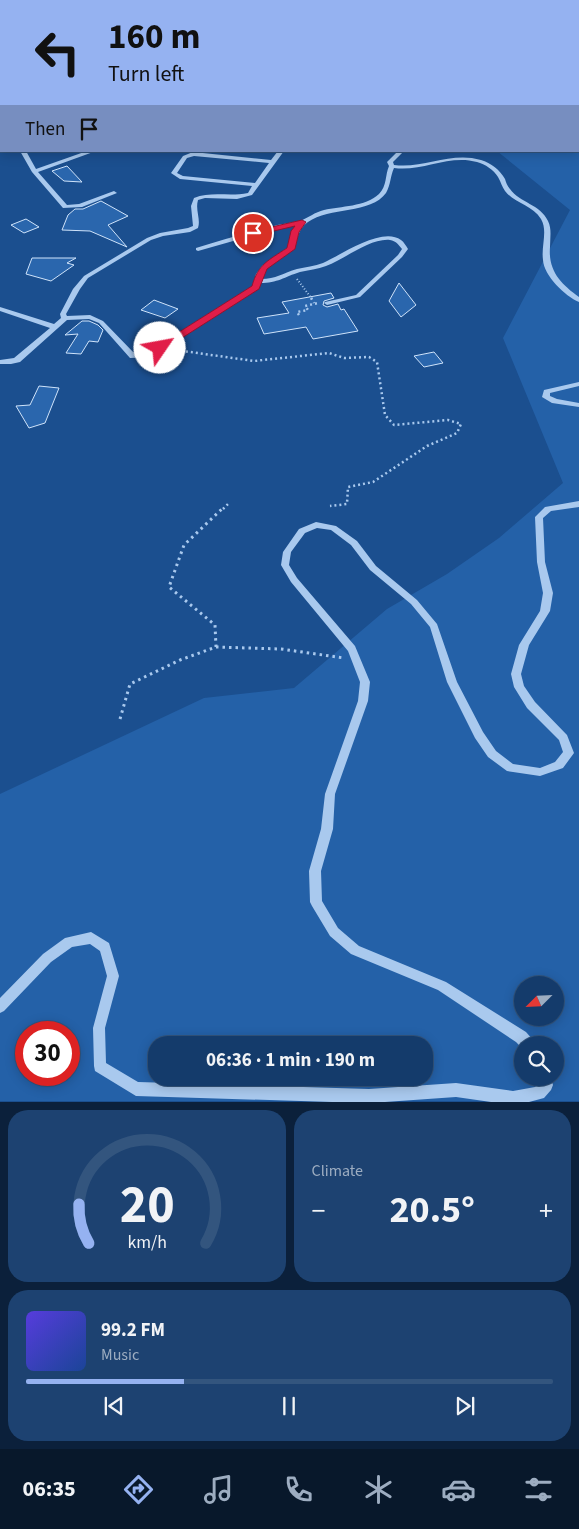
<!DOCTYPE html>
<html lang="en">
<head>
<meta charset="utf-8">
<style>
  :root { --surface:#143b6b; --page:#1d4271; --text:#f1f3f6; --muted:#9dadc1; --line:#33557e; --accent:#95b2f1 }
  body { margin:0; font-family:"Source Sans 3",sans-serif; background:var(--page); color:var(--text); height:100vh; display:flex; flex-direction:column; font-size:19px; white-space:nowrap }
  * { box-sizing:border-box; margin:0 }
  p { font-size:16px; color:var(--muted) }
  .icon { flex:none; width:28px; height:28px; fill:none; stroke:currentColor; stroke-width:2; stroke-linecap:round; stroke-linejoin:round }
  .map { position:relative; height:1102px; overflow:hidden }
  .sheet { display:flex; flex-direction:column; gap:8px; padding:8px; background:#0b203b; flex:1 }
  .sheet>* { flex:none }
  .top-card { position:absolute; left:0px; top:0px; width:580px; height:152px; box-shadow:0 2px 12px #0003,0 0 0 1px var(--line); background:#95b2f1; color:#111; overflow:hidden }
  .needle { width:32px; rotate:246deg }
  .fabs { position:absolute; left:514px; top:976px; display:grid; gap:10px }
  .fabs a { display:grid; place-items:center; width:50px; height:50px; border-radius:50%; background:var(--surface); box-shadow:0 2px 12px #0003,0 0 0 1px var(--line); font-size:25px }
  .speed { position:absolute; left:15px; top:1021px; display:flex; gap:10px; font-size:25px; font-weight:700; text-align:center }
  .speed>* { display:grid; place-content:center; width:65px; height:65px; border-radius:50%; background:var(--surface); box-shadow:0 2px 12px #0003,0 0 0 1px var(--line); line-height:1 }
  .speed .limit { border:8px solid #d22; background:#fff; color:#111 }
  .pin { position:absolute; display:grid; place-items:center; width:42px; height:42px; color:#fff; margin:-21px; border:2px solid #fff; border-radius:50%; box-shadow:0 1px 5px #0007 }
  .me { position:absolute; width:55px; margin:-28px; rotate:57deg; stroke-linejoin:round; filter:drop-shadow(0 0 4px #0008) }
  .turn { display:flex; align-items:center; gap:18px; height:105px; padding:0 25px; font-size:22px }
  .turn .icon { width:65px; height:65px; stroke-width:2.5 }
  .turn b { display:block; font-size:35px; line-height:42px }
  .then { display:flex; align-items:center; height:48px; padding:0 25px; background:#0003; gap:10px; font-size:19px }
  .big { font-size:38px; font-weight:700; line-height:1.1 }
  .sheet .card { flex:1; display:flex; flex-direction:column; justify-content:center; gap:8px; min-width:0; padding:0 18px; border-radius:20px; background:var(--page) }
  .sheet .dial { align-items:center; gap:0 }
  .dial svg { height:130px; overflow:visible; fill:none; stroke:var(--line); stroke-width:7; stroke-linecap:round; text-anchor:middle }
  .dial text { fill:var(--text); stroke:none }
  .song { display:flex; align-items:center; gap:15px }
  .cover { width:60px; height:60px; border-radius:8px; background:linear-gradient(135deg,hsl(250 70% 55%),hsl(220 70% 35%)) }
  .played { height:5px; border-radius:2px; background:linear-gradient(90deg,var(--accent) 30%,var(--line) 30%) }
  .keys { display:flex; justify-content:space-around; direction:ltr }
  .heat { display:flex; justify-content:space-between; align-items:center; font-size:28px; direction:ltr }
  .sheet .tiles { flex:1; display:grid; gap:8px; grid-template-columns:1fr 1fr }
  .card:last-child { grid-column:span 2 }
  .trip { position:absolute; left:148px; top:1036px; width:285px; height:50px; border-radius:20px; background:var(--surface); box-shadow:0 2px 12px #0003,0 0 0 1px var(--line); font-weight:700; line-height:50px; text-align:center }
  .tab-bar { display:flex; height:80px; justify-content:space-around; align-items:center; background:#08182b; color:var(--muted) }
  .tab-bar .icon { width:35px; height:35px }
  .tab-bar .active { color:var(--accent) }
  .tab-bar b { font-size:22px; color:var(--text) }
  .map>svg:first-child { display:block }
</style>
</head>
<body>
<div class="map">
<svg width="579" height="1102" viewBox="0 0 579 1102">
  <rect width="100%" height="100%" fill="#1b4f8f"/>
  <!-- green -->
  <path fill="#2461a8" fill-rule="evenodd" d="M452,0H579V1101H0V794L204,698L294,688L387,609L447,574L499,538L563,483L503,338L570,210L497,151H579V1H448ZM522,985H555V1018H522ZM26,1032H69V1075H26ZM156,1045H424V1078H156ZM522,1045H555V1078H522Z"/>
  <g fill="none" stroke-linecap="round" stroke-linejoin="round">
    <!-- river -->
    <path fill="#123a6d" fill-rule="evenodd" d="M0,16H1V24H0Z"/>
  </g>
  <!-- building -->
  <path fill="#2a66ad" stroke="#cfe3fa" d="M67,166L82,182L64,181L52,171Z
    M101,201L128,216L108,225L127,247L90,231L62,230L68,215L75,209H83Z
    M26,219L39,227L24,233L11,225Z
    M32,258H76L67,263L74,265L51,281L26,274Z
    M399,283L416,305L401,317L389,301Z
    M331,293L334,298L324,301L323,305L327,307L338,304L341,310L344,309L358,331L313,339L306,327L264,334L257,318L289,313L282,302Z
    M154,300L178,309L165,318L141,310Z
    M82,321H89L98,325L103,330L98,342L89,341L81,354L66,353L78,334L65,335Z
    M434,352L443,363L424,367L414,356Z
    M39,386L59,388L45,423L29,428L16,406L30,405Z"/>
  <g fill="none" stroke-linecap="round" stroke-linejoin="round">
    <!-- path-far2 -->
    <path stroke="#a9c9ee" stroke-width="2" stroke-dasharray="1 2" stroke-linecap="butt" d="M297,279L312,299"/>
    <!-- path-far1 -->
    <path stroke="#a9c9ee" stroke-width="2.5" stroke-dasharray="2 3" stroke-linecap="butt" d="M311,298L314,303
      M299,315L297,312L308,310L305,306L318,303
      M176,350L254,361L329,353L344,358L369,357L377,362L385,415L394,425L448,420L461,424L457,433L427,446L373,482L348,487L347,504L330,506
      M223,509L228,504"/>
    <!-- path -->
    <path stroke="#a9c9ee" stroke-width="3" stroke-dasharray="2.5 4" stroke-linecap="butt" d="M216,647L281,649L344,658
      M120,719L130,684L180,660L216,647L215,625L169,587L184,545L224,507"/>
    <!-- minor -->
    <path fill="#a9c9ee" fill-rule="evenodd" d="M222,0H226L227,1H223Z
      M249,0H253L254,1H250Z
      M0,64H1V66H0Z
      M0,90H1V93H0Z
      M0,138H1V142H0Z
      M20,151H26L36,169L87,151H96L38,172L67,205L79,204L114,191L117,193L82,207L63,208L32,172Z
      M278,151H284L252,195L237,199L205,198L198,200C195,210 201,219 198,228L190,232L163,236L151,240L88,278L80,289L66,314L67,316L90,315L103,321L135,354L146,353L253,286L256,274L262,266L287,248L292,233L298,225L272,230L198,251L196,250V248C220,241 245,233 270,227C280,224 290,223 300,221C308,218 315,212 324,210C341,206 365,207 379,194C387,186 385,175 389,166L387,162L398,151H404L393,162L394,165C424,169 451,151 481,160C491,163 500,170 505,179C506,182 507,186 510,189C520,203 540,204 548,221C552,229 550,238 550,247C548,271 561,284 579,297V302C565,296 544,276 543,260C541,246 548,231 541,219C532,205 514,203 505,191C502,187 501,182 498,177C494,170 485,164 477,162C449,154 422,172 394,168C390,177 391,184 386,193C371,214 329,207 308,222C295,231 299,244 291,251C281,261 264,264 261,279C276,279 283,273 297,269C305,267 315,266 323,263C341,255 382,226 401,240C404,242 406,246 408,249L402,257L360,297L327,305L324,303L325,302L356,295L398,255L402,249C398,244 396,241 390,240C370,238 345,259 326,266C318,269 308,270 300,272C284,277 278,283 260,283L258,288L151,357L130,358L99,323L89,319L67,320L20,362L11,364H0V360L14,358L50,328L0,311V307L54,324L61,318L60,314L73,289L84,276L147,238L160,233L188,228L193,226L191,206L194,198C211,191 230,197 248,193L252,186L180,179L171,173L183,156L193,152L271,160ZM194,156L269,163L255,183L183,176L177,173L187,158Z
      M579,382V386L550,393V396L557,399L579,403V407L552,403L542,397L544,390Z
      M579,501V507L551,511L543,518L545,562L553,593L550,611L529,645L521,674L524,686L535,702L567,735L574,753L563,768L540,776L507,771L488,757L475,738L447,682L430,627L411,604L370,570L351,545L331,530L317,528L305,533L291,552L289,565L297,578L355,646L370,682L368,701L335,794L333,829L321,871L322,901L338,928L359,946L446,982L526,1032L533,1040L534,1045H522V1048L516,1042L438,990L351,954L330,936L312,906L310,902L309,871L321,829L325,794L358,701L360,682L348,651L291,582L281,565L283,552L299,529L316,522L336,526L357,541L376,566L417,600L437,624L457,682L483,732L496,751L513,764L540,768L555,762L563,752L559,740L527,708L514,687L511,674L519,645L540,611L543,593L537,562L535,517L545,507Z
      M91,932L109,943L119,976L105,1028L106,1063L138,1082L369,1089L456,1083L513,1091L535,1087L539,1083V1078H551L553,1085L551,1090L544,1098L529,1102H491L456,1097L385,1102H332L136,1096L95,1071L94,1066L93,1028L107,976L100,951L90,944L72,947L51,962L4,1011L0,1013V998L43,954L65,938Z"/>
  </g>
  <!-- route -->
  <path fill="#e11d48" stroke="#92132f" d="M302,220L306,222L299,232L295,249L267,269L259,289L163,350H157V346L252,286C258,264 269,260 287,248L291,231L295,226L253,236L249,233L250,232Z"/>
</svg>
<div class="fabs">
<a><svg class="needle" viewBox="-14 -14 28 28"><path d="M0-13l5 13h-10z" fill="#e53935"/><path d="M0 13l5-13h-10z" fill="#9dadc1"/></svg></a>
<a><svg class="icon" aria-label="search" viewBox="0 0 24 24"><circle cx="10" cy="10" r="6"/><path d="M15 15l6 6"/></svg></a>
</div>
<div class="speed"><div class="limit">30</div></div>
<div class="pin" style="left:253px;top:233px;background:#d93025"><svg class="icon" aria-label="arrive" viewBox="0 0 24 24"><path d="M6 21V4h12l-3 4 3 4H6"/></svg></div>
<svg class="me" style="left:160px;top:348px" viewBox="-20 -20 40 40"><circle r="19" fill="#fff"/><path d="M0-13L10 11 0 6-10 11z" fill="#e11d48"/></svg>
<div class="trip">06:36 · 1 min · 190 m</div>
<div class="top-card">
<div class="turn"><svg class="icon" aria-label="left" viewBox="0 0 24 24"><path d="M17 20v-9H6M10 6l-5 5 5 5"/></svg><div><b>160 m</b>Turn left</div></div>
<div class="then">Then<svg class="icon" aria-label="arrive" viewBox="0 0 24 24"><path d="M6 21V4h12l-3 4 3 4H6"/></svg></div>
</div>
</div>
<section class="sheet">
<div class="tiles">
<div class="card dial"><svg viewBox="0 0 100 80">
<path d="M14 69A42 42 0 1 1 86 69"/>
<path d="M14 69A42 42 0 0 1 8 45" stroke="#95b2f1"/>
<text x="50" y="56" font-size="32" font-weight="700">20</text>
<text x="50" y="72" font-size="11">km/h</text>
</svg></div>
<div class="card"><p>Climate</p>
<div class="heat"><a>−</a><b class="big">20.5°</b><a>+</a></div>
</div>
<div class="card">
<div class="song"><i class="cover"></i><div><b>99.2 FM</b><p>Music</p></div></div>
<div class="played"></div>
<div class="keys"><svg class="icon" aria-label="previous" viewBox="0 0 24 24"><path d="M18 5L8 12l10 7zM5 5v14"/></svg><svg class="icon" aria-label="pause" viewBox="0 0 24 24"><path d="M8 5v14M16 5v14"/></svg><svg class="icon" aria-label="next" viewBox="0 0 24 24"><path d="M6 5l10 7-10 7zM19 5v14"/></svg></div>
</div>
</div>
</section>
<nav class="tab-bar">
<b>06:35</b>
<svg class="icon active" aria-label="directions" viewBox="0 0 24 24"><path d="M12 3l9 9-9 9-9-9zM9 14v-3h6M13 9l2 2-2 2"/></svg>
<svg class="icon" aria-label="music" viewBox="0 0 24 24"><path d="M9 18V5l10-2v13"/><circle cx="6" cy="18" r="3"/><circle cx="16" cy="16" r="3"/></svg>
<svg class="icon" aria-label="phone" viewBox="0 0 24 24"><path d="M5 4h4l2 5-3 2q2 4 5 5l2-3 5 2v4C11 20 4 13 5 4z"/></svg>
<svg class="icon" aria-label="climate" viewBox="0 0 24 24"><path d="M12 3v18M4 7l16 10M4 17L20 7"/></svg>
<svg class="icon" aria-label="car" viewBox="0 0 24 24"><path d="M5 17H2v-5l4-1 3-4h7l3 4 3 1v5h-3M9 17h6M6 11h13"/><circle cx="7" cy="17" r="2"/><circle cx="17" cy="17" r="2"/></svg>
<svg class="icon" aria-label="filters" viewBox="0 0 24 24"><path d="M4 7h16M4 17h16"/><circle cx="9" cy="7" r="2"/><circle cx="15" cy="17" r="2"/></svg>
</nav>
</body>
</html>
